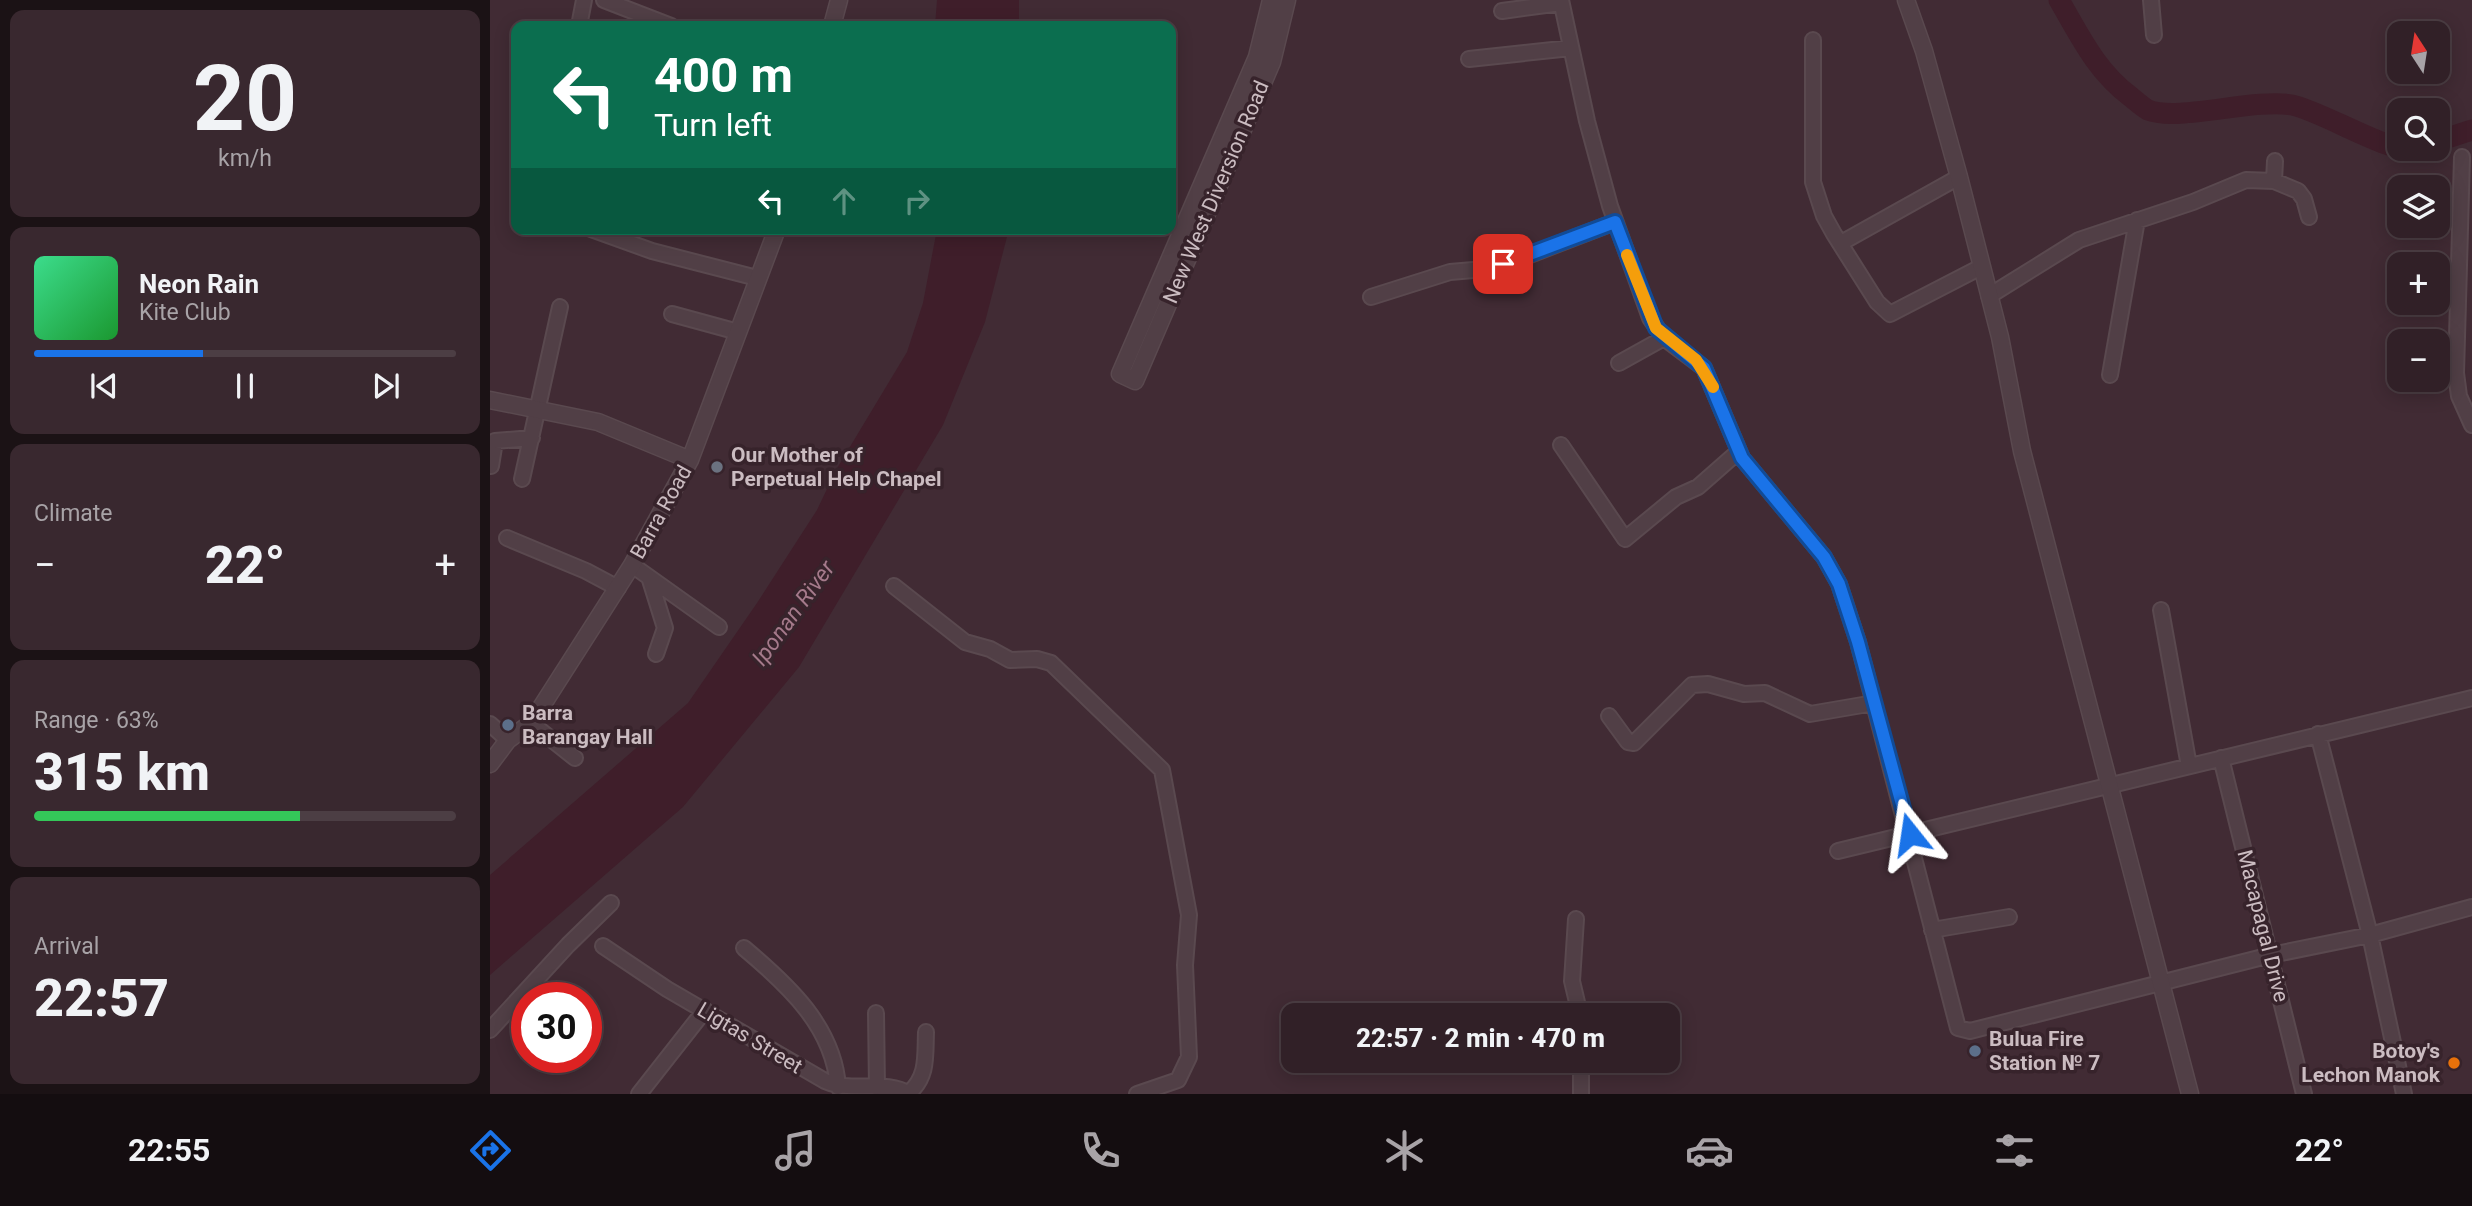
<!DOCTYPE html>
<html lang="en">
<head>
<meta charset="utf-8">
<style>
  :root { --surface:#312027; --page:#39282f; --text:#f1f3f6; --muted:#a8a3a7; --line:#4c3e44; --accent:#1a73e8 }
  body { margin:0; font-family:Roboto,sans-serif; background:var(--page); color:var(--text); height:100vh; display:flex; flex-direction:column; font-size:26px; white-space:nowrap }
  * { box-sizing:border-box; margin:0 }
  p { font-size:23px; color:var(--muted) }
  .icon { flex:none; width:38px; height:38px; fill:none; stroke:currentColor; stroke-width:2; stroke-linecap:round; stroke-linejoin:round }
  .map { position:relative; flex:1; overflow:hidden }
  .panel { display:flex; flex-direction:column; gap:10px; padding:10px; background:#1b1215; width:490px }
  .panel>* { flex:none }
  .banner { position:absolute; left:21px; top:21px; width:665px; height:214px; border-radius:14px; box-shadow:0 4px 18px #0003,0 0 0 2px var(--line); background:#0b6e4f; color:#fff; overflow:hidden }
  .needle { width:46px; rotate:348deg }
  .buttons { position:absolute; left:1897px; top:21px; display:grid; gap:14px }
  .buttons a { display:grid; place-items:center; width:63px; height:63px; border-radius:14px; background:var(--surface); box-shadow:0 4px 18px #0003,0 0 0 2px var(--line); font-size:35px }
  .speed { position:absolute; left:21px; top:982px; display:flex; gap:14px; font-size:35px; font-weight:700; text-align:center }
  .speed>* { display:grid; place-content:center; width:91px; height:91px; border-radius:50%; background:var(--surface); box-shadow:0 4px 18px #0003,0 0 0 2px var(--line); line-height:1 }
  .speed .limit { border:10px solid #d22; background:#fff; color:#111 }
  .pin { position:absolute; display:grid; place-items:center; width:60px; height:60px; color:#fff; margin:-30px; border-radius:14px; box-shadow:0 4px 10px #0006 }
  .me { position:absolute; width:77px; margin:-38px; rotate:345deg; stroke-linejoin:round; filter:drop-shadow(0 0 5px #0008) }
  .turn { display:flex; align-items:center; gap:24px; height:147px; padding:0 28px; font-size:32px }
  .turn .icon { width:91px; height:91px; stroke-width:2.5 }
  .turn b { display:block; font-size:49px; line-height:60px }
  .lanes { display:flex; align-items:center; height:66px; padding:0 28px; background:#0003; justify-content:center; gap:35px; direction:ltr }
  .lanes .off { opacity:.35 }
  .big { font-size:52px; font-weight:800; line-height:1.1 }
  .panel .widget { flex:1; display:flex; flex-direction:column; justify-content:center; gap:10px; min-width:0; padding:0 24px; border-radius:14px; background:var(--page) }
  .panel .dial { align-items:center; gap:0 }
  .dial b { font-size:91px; line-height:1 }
  .song { display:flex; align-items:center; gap:21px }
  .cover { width:84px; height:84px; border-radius:10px; background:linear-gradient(135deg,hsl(150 70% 55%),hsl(130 70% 35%)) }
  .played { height:7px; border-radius:4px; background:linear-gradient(90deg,var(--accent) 40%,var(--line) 40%) }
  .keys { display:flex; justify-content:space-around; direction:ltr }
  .heat { display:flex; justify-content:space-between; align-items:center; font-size:38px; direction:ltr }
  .charge { height:10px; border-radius:5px; background:linear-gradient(90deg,#34c759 63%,var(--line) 0) }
  .trip { position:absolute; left:791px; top:1003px; width:399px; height:70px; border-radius:14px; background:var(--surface); box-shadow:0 4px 18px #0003,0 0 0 2px var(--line); font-weight:800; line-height:70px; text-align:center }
  .tabs { display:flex; height:112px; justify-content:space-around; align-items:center; background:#140d10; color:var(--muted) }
  .tabs .icon { width:49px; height:49px }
  .tabs .selected { color:var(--accent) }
  .tabs b { font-size:32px; color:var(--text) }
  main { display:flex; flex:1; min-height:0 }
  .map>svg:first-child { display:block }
</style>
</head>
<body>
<main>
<section class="panel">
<div class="widget dial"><b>20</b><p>km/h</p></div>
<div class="widget">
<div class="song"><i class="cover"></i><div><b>Neon Rain</b><p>Kite Club</p></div></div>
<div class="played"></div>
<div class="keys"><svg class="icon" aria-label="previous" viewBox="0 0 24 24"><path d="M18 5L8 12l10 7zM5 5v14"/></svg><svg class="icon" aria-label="pause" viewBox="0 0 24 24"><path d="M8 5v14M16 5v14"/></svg><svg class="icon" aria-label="next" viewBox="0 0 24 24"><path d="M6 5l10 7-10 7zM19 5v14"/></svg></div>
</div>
<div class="widget"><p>Climate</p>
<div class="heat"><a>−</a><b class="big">22°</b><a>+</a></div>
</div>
<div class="widget"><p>Range · 63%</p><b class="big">315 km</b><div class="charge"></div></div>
<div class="widget"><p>Arrival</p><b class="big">22:57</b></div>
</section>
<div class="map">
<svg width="1982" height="1094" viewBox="0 0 1982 1094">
  <rect width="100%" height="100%" fill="#412b34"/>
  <!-- water -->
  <path fill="#3f1e2a" d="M447,0H529V26H445Z
    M447,229H519L495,322L453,425L309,667L193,807L0,975V875L198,703L267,603L327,510L346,470L417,352L433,303Z"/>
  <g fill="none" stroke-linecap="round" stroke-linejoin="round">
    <!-- river -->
    <path stroke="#3f1e2a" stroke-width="21" d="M1569,0C1590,36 1606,71 1641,97C1646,101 1653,107 1658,110C1688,122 1764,98 1802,105C1832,111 1904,156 1926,149
      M1948,141L1982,130"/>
    <defs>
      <path id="minor" d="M114,0L181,26
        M1071,0L1097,121L1120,206L1160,318L1174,338L1214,368L1252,458L1334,557L1349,584L1368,642L1468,1028L1480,1031L1781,955L1880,935L1982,907
        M1661,0L1664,35
        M1012,11L1071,3
        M89,26L94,0
        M1323,40V182L1334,216L1344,234L1387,302L1400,314L1491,267
        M979,59L1081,48
        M1972,157L1966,373L1969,396L1982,425
        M1784,181L1785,161
        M101,229L162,251L267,278
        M1351,243L1469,177
        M1499,296L1589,240L1703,202L1756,180L1784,181L1808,191L1814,199L1819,217
        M881,297L960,272L995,269L1032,258L1125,222
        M182,314L248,332
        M1129,363L1174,338
        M1620,375L1647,220
        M1071,445L1135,539L1186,497L1208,487L1249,451
        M1,466L5,441L42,438
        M32,479L70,307
        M17,538L96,571L128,588
        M142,565L229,627
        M160,580L175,628L166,654
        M404,586L475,642L500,649L520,660L547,659L561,663L672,770L699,915L695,965L699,1057L688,1080L647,1094
        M1671,610L1699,766
        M1119,716L1138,742L1144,743L1202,685L1218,684L1254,694L1275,693L1320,714L1384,703
        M41,723L85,758
        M0,724L18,740
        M1828,734L1880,935L1914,1094
        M1731,758L1814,1094
        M1348,851L1982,698
        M1086,919L1082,981L1090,1015
        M1442,930L1519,917
        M113,946L177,989L335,1081C361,1093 396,1079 419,1094
        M254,948C298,985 344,1027 348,1087
        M386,1013L387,1088
        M0,1030L78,945L121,903
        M419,1093C438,1076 435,1057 436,1032
        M149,1094L215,1010
        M1091,1094V1060"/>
      <path id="tertiary" d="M781,0L767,57L630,374L645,381L782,62L797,0
        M1416,0L1434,51L1469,177L1510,337L1532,451L1700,1094
        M342,26L349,0
        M0,400L108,422L200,460
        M0,764L18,740L41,723L142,565L200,460L287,229"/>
    </defs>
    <!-- minor casing -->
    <use href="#minor" stroke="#5a494f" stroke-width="18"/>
    <!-- tertiary casing -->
    <use href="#tertiary" stroke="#5a494f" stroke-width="19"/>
    <!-- minor -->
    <use href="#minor" stroke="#513f46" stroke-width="14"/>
    <!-- tertiary -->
    <use href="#tertiary" stroke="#513f46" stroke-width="16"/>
  </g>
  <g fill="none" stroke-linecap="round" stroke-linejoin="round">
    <defs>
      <path id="route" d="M1013,264L1125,222L1166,328L1214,368L1252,458L1334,557L1349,584L1368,642L1420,834"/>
    </defs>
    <!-- route casing -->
    <use href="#route" stroke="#114b97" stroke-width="18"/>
    <!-- route -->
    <use href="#route" stroke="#1a73e8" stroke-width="12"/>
    <!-- slow -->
    <path stroke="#f59e0b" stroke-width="12" d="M1137,255L1166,328L1206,360L1223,387"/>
  </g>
  <!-- markers -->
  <circle fill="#6b7280" stroke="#37232b" stroke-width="2.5" cx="227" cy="467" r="7"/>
  <g fill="#5c6f8a" stroke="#37232b" stroke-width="2.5">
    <circle cx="18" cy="725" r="7"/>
    <circle cx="1485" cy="1051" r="7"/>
  </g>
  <circle fill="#e8710a" stroke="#37232b" stroke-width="2.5" cx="1964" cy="1063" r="7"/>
  <g text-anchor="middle" stroke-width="7" stroke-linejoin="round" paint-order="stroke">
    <!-- street labels -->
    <g font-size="21" fill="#cbbcc1" stroke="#37232b">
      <text transform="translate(726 192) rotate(-67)" y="7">New West Diversion Road</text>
      <text transform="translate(171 512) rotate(-61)" y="7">Barra Road</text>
      <text transform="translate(1773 926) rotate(76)" y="7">Macapagal Drive</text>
      <text transform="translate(260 1038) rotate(31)" y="7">Ligtas Street</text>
    </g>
    <!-- poi labels -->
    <g font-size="21" font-weight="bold" fill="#cbbcc1" stroke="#37232b" text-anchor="start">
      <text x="241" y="462">Our Mother of<tspan x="241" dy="24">Perpetual Help Chapel</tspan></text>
      <text x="32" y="720">Barra<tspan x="32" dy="24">Barangay Hall</tspan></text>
      <text x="1499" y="1046">Bulua Fire<tspan x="1499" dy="24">Station № 7</tspan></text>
      <text x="1950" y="1058" text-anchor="end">Botoy's<tspan x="1950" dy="24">Lechon Manok</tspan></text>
    </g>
    <!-- water labels -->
    <g font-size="23" font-style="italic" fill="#a57a8b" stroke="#37232b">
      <text transform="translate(303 613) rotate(-54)" y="8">Iponan River</text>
    </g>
  </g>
</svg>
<div class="buttons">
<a><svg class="needle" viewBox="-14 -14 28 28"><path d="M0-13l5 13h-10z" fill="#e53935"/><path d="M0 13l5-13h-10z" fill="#a8a3a7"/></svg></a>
<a><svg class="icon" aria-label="search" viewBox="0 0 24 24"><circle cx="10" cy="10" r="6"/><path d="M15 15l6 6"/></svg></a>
<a><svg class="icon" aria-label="layers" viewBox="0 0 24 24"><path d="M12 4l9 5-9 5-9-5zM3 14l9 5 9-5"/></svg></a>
<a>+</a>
<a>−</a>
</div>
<div class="speed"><div class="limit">30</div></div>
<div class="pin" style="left:1013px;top:264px;background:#d93025"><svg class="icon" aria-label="arrive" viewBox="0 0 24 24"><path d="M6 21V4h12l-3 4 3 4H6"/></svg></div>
<svg class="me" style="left:1420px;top:834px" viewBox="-20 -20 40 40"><path d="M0-17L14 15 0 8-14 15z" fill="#1a73e8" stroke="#fff" stroke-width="4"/></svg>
<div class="trip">22:57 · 2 min · 470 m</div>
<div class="banner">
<div class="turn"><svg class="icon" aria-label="left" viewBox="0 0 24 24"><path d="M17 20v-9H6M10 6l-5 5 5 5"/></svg><div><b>400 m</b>Turn left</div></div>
<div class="lanes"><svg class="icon" aria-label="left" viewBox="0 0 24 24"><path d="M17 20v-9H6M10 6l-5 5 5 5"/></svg><svg class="icon off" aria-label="ahead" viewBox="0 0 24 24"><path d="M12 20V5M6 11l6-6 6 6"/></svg><svg class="icon off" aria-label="right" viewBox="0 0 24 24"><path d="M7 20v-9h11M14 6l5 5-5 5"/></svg></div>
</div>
</div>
</main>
<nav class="tabs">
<b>22:55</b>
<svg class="icon selected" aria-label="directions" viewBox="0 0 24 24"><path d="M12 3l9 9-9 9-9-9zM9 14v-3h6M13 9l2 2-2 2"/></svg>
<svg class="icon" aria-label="music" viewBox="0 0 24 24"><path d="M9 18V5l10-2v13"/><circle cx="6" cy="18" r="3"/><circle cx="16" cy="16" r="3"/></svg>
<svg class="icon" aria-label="phone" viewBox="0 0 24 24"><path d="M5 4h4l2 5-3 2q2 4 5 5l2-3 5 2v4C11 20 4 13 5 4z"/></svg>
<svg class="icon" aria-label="climate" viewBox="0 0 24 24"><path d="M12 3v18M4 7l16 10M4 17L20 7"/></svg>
<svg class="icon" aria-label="car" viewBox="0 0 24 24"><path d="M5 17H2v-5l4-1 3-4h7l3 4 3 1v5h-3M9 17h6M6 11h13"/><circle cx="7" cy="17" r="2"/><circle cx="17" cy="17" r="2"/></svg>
<svg class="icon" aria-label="filters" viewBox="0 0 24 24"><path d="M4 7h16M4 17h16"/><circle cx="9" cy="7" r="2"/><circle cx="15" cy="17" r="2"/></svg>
<b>22°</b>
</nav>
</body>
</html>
